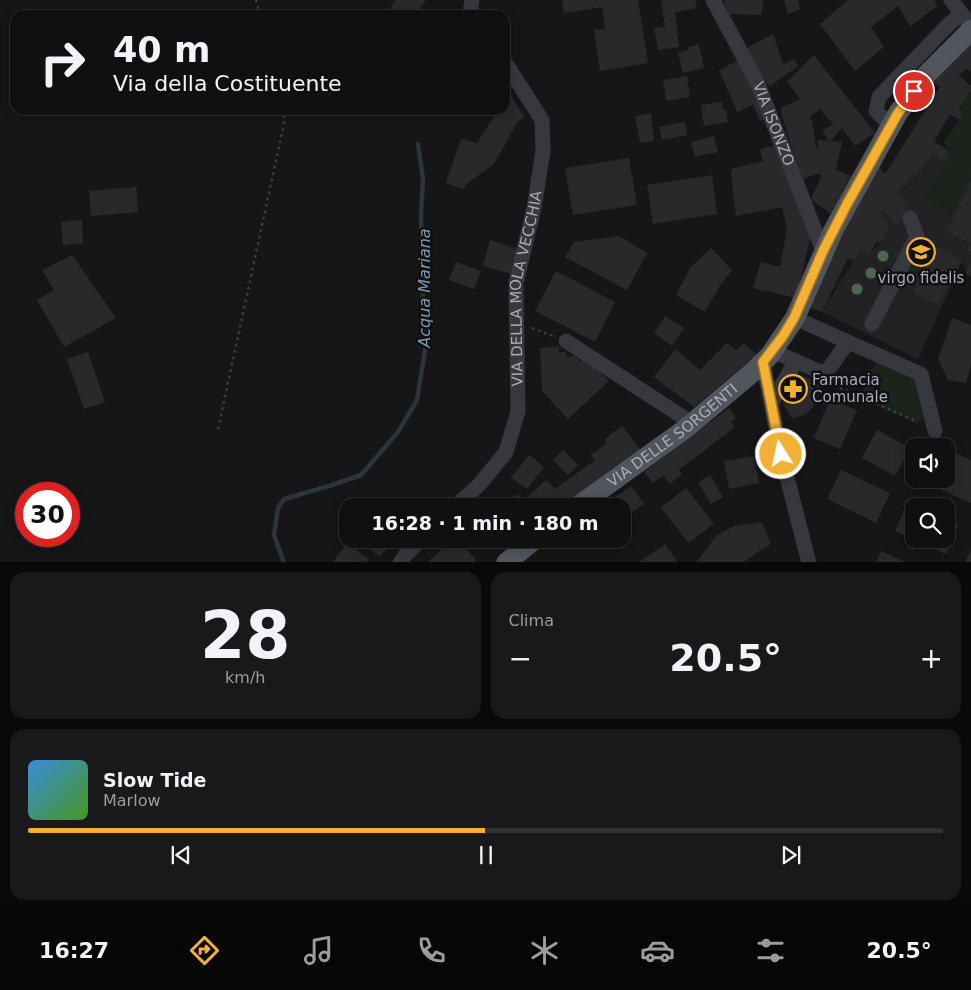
<!DOCTYPE html>
<html lang="it">
<head>
<meta charset="utf-8">
<style>
  :root { --surface:#101012; --page:#19191b; --text:#f1f3f6; --muted:#9c9d9f; --line:#303032; --accent:#f2b134 }
  body { margin:0; font-family:"DejaVu Sans",sans-serif; background:var(--page); color:var(--text); height:100vh; display:flex; flex-direction:column; font-size:19px; white-space:nowrap }
  * { box-sizing:border-box; margin:0 }
  p { font-size:16px; color:var(--muted) }
  .icon { flex:none; width:28px; height:28px; fill:none; stroke:currentColor; stroke-width:2; stroke-linecap:round; stroke-linejoin:round }
  .map { position:relative; height:562px; overflow:hidden }
  .drawer { display:flex; flex-direction:column; gap:10px; padding:10px; background:#09090a; flex:1 }
  .drawer>* { flex:none }
  .banner { position:absolute; left:10px; top:10px; width:500px; height:105px; border-radius:15px; box-shadow:0 2px 12px #0003,0 0 0 1px var(--line); background:#101012; color:var(--text); overflow:hidden }
  .controls { position:absolute; left:905px; top:438px; display:grid; gap:10px }
  .controls a { display:grid; place-items:center; width:50px; height:50px; border-radius:10px; background:var(--surface); box-shadow:0 2px 12px #0003,0 0 0 1px var(--line); font-size:25px }
  .speed { position:absolute; left:15px; top:482px; display:flex; gap:10px; font-size:25px; font-weight:700; text-align:center }
  .speed>* { display:grid; place-content:center; width:65px; height:65px; border-radius:50%; background:var(--surface); box-shadow:0 2px 12px #0003,0 0 0 1px var(--line); line-height:1 }
  .speed .limit { border:8px solid #d22; background:#fff; color:#111 }
  .pin { position:absolute; display:grid; place-items:center; width:42px; height:42px; color:#fff; margin:-21px; border:2px solid #fff; border-radius:50%; box-shadow:0 1px 5px #0007 }
  .me { position:absolute; width:55px; margin:-28px; rotate:350deg; stroke-linejoin:round; filter:drop-shadow(0 0 4px #0008) }
  .turn { display:flex; align-items:center; gap:18px; height:105px; padding:0 20px; font-size:22px }
  .turn .icon { width:65px; height:65px; stroke-width:2.5 }
  .turn b { display:block; font-size:35px; line-height:42px }
  .big { font-size:38px; font-weight:600; line-height:1.1 }
  .drawer .widget { flex:1; display:flex; flex-direction:column; justify-content:center; gap:8px; min-width:0; padding:0 18px; border-radius:15px; background:var(--page) }
  .drawer .dial { align-items:center; gap:0 }
  .dial b { font-size:65px; line-height:1 }
  .song { display:flex; align-items:center; gap:15px }
  .cover { width:60px; height:60px; border-radius:8px; background:linear-gradient(135deg,hsl(210 70% 55%),hsl(100 70% 35%)) }
  .played { height:5px; border-radius:2px; background:linear-gradient(90deg,var(--accent) 50%,var(--line) 50%) }
  .keys { display:flex; justify-content:space-around; direction:ltr }
  .heat { display:flex; justify-content:space-between; align-items:center; font-size:28px; direction:ltr }
  .drawer .tiles { flex:1; display:grid; gap:10px; grid-template-columns:1fr 1fr }
  .widget:last-child { grid-column:span 2 }
  .trip { position:absolute; left:339px; top:498px; width:292px; height:50px; border-radius:15px; background:var(--surface); box-shadow:0 2px 12px #0003,0 0 0 1px var(--line); font-weight:600; line-height:50px; text-align:center }
  .menu { display:flex; height:80px; justify-content:space-around; align-items:center; background:#060607; color:var(--muted) }
  .menu .icon { width:35px; height:35px }
  .menu .selected { color:var(--accent) }
  .menu b { font-size:22px; color:var(--text) }
  .map>svg:first-child { display:block }
</style>
</head>
<body>
<div class="map">
<svg width="971" height="563" viewBox="0 0 971 563">
  <rect width="100%" height="100%" fill="#161618"/>
  <!-- built -->
  <path fill="#222225" d="M934,142L949,151L971,150V276L966,274L962,261L918,359L822,312L860,250L869,254L880,243V217L883,209L897,226L909,207L899,191L926,165Z"/>
  <!-- green -->
  <path fill="#1c231d" d="M971,91V169L968,175L971,177L951,216L925,195L952,159V153L944,142L963,114L958,109Z
    M884,357L921,374L931,415L916,423L862,398L867,374Z"/>
  <g fill="none" stroke-linecap="round" stroke-linejoin="round">
    <!-- stream -->
    <path stroke="#2c353c" stroke-width="4.5" d="M284,563L274,535L278,508L284,499L329,486L361,475L398,432L417,400L426,344L423,304L421,214L423,179L418,144"/>
  </g>
  <!-- building -->
  <path fill="#29292c" fill-rule="evenodd" d="M396,0H426L415,15H385Z
    M562,0H638L648,63L600,71L594,30L605,29L602,7L564,13Z
    M661,0H695L697,8L675,12L679,47L658,50L654,28L665,27Z
    M724,0H764L761,15L728,14Z
    M784,0H798L800,9L788,14Z
    M848,0H934L938,6L910,26L898,6L871,27L884,47L855,71L820,24Z
    M773,34L783,64L795,59L798,66L769,87L745,49Z
    M971,42V72L967,69L959,75L971,86V91L958,109L963,114L959,120L950,114L934,142L949,151L943,161L931,154L926,165L899,191L909,207L897,226L883,209L880,217L889,226L880,243L877,241L869,255L860,250L854,260L848,258L822,312L809,307L845,222L879,166L885,174L940,87L930,80Z
    M699,44L704,68L683,73L678,53L688,50V47Z
    M814,55L875,133L855,146L842,128L830,141L842,142L836,170L851,176L831,214L811,199L821,177L820,173L803,179L789,140L780,108L800,99L787,82ZM820,109L833,124L822,130L829,141L818,140L817,150L812,120L809,118Z
    M741,59L770,118L760,121L753,105L737,112L719,70Z
    M687,76L690,97L666,101L663,80Z
    M509,93L525,118L518,121L494,164L466,184L464,190L446,183L461,139L477,143L498,110H505V100Z
    M722,102L723,110L726,109L728,122L704,126L701,105Z
    M651,113L654,141L640,143L635,116Z
    M685,122L687,135L662,140L659,127Z
    M714,136L718,152L695,157L691,142Z
    M780,144L811,235L796,298L753,288L761,262L780,267L787,230L782,207L736,216L733,192L731,169L763,161L760,149Z
    M629,158L637,205L573,215L565,168Z
    M712,175L717,214L653,224L647,185Z
    M971,181V252L967,250L970,243L947,232Z
    M136,187L138,212L91,216L89,191Z
    M82,220L83,244L63,245L61,222Z
    M619,236L647,253L627,290L565,257L574,242Z
    M490,240L518,249L511,274L483,266Z
    M937,247L962,260L938,305L913,292L917,284L907,278L911,271L921,277Z
    M711,248L732,270L719,287L705,312L676,295L690,268Z
    M72,255L116,318L64,347L37,300L54,290L42,270Z
    M456,262L481,271L474,289L449,280Z
    M971,263V276L966,274Z
    M556,271L615,302L595,342L535,311Z
    M665,316L684,328L672,346L654,333Z
    M952,318L971,325V364L966,383L948,380L938,359Z
    M727,343L736,350L744,343L757,355L694,407L654,377L675,349L700,370Z
    M559,346V352H566V357H572L574,355L581,362L582,359L587,365L591,363L609,381L568,419L542,391L540,348Z
    M88,352L105,402L84,409L67,359Z
    M797,374L821,384L812,408L806,414L792,419L783,404Z
    M830,399L857,410L840,449L814,438Z
    M729,408L736,418L731,422L735,427L679,470L682,474L670,484L663,475L653,483L644,472Z
    M622,426L640,449L564,506H505L517,494L524,500L546,480L555,489L595,460L591,455L607,443L605,439Z
    M877,430L910,448L895,476L862,458Z
    M946,449L971,460V503L917,479H946Z
    M563,450L578,465L568,475L553,460Z
    M529,455L544,467L527,489L511,478Z
    M754,456L759,483L729,489L724,461Z
    M841,470L890,493L876,523L827,499Z
    M710,475L723,497L711,504L698,483Z
    M631,486L644,504L622,519V506H602Z
    M686,488L714,524L688,543L661,507Z
    M908,501L919,506H914V539H946V518L959,524L946,554L895,531Z
    M762,522L771,544L742,563H696L716,536L734,526Z
    M361,539H397L379,557Z
    M454,539H458L476,560L473,563H427Z
    M500,539H520L508,548Z
    M347,543L369,559L366,563H332Z
    M665,544L678,563H638Z
    M971,549V563H965Z
    M881,551L907,563H876Z"/>
  <g fill="none" stroke-linecap="round" stroke-linejoin="round">
    <!-- path -->
    <path stroke="#3d3f44" stroke-width="2.5" stroke-dasharray="2.5 4" stroke-linecap="butt" d="M256,0L260,15
      M532,328L553,336
      M835,384L838,387L918,422
      M218,429L285,119L280,110"/>
    <!-- minor -->
    <g stroke="#37383d" stroke-width="15">
      <path id="s1" d="M713,0L758,84L823,251"/>
      <path d="M951,0L967,21"/>
      <path d="M472,15L470,13L472,0"/>
      <path d="M891,126L876,111L879,97L949,24L961,14"/>
      <path d="M872,324L917,236L910,218"/>
      <path d="M566,341L692,423"/>
      <path d="M848,342L921,374L935,431"/>
      <path d="M773,351L825,374L848,342L795,318"/>
      <path d="M763,362L781,454L809,563"/>
      <path d="M772,402L796,361"/>
      <path id="s2" d="M456,506L479,485L506,452L518,411L516,283L534,208L543,151L542,120L505,62"/>
      <path d="M400,563L405,555L422,539"/>
    </g>
    <!-- major -->
    <g stroke="#53555c" stroke-width="20">
      <path id="s3" d="M578,506L685,429L754,371L770,355L795,318L834,229L898,113L927,74L971,30"/>
      <path d="M506,563L535,539"/>
    </g>
  </g>
  <!-- trees -->
  <g fill="#506452">
    <circle cx="883" cy="256" r="5.5"/>
    <circle cx="871" cy="273" r="5.5"/>
    <circle cx="857" cy="289" r="5.5"/>
  </g>
  <g fill="none" stroke-linecap="round" stroke-linejoin="round">
    <defs>
      <path id="route" d="M781,454L763,362L783,336L794,318L823,251L847,204L898,113L914,91"/>
    </defs>
    <!-- route casing -->
    <use href="#route" stroke="#9d7322" stroke-width="12"/>
    <!-- route -->
    <use href="#route" stroke="#f2b134" stroke-width="9"/>
  </g>
  <!-- icons -->
  <defs>
    <symbol id="school-ring" viewBox="-11 -11 22 22"><circle r="9.5" fill="#111113" stroke="#f2b134" stroke-width="1.5"/><path d="M0-5L7-2L0 1L-7-2ZM-4 1L0 2.5L4 1V4Q0 6-4 4Z" fill="#f2b134"/></symbol>
    <symbol id="pharmacy-ring" viewBox="-11 -11 22 22"><circle r="9.5" fill="#111113" stroke="#f2b134" stroke-width="1.5"/><path d="M-2-6h4v4h4v4h-4v4h-4v-4h-4v-4h4Z" fill="#f2b134"/></symbol>
  </defs>
  <g fill-rule="evenodd">
    <use href="#school-ring" x="905" y="236" width="32" height="32"/>
    <use href="#pharmacy-ring" x="777" y="373" width="32" height="32"/>
  </g>
  <g text-anchor="middle" stroke-width="5" stroke-linejoin="round" paint-order="stroke">
    <!-- street labels -->
    <g font-size="15" fill="#a8adb8" stroke="#111113">
      <text dy="5" stroke="none"><textPath href="#s1" startOffset="138">VIA ISONZO</textPath></text>
      <text dy="5" stroke="none"><textPath href="#s2" startOffset="240">VIA DELLA MOLA VECCHIA</textPath></text>
      <text dy="5" stroke="none"><textPath href="#s3" startOffset="118">VIA DELLE SORGENTI</textPath></text>
    </g>
    <!-- poi labels -->
    <g font-size="15" fill="#a8adb8" stroke="#111113">
      <text x="921" y="283">virgo fidelis</text>
      <text x="812" y="385" text-anchor="start">Farmacia<tspan x="812" dy="17">Comunale</tspan></text>
    </g>
    <!-- water labels -->
    <g font-size="16" font-style="italic" fill="#7f9bb3" stroke="#111113">
      <text transform="translate(424 288) rotate(-90)" y="6">Acqua Mariana</text>
    </g>
  </g>
</svg>
<div class="controls">
<a><svg class="icon" aria-label="sound" viewBox="0 0 24 24"><path d="M4 9h4l5-4v14l-5-4H4zM17 9q2 3 0 6"/></svg></a>
<a><svg class="icon" aria-label="search" viewBox="0 0 24 24"><circle cx="10" cy="10" r="6"/><path d="M15 15l6 6"/></svg></a>
</div>
<div class="speed"><div class="limit">30</div></div>
<div class="pin" style="left:914px;top:91px;background:#d93025"><svg class="icon" aria-label="arrive" viewBox="0 0 24 24"><path d="M6 21V4h12l-3 4 3 4H6"/></svg></div>
<svg class="me" style="left:781px;top:454px" viewBox="-20 -20 40 40"><circle r="17" fill="#f2b134" stroke="#fff" stroke-width="3"/><path d="M0-11L8 9 0 5-8 9z" fill="#fff"/></svg>
<div class="trip">16:28 · 1 min · 180 m</div>
<div class="banner">
<div class="turn"><svg class="icon" aria-label="right" viewBox="0 0 24 24"><path d="M7 20v-9h11M14 6l5 5-5 5"/></svg><div><b>40 m</b>Via della Costituente</div></div>
</div>
</div>
<section class="drawer">
<div class="tiles">
<div class="widget dial"><b>28</b><p>km/h</p></div>
<div class="widget"><p>Clima</p>
<div class="heat"><a>−</a><b class="big">20.5°</b><a>+</a></div>
</div>
<div class="widget">
<div class="song"><i class="cover"></i><div><b>Slow Tide</b><p>Marlow</p></div></div>
<div class="played"></div>
<div class="keys"><svg class="icon" aria-label="previous" viewBox="0 0 24 24"><path d="M18 5L8 12l10 7zM5 5v14"/></svg><svg class="icon" aria-label="pause" viewBox="0 0 24 24"><path d="M8 5v14M16 5v14"/></svg><svg class="icon" aria-label="next" viewBox="0 0 24 24"><path d="M6 5l10 7-10 7zM19 5v14"/></svg></div>
</div>
</div>
</section>
<nav class="menu">
<b>16:27</b>
<svg class="icon selected" aria-label="directions" viewBox="0 0 24 24"><path d="M12 3l9 9-9 9-9-9zM9 14v-3h6M13 9l2 2-2 2"/></svg>
<svg class="icon" aria-label="music" viewBox="0 0 24 24"><path d="M9 18V5l10-2v13"/><circle cx="6" cy="18" r="3"/><circle cx="16" cy="16" r="3"/></svg>
<svg class="icon" aria-label="phone" viewBox="0 0 24 24"><path d="M5 4h4l2 5-3 2q2 4 5 5l2-3 5 2v4C11 20 4 13 5 4z"/></svg>
<svg class="icon" aria-label="climate" viewBox="0 0 24 24"><path d="M12 3v18M4 7l16 10M4 17L20 7"/></svg>
<svg class="icon" aria-label="car" viewBox="0 0 24 24"><path d="M5 17H2v-5l4-1 3-4h7l3 4 3 1v5h-3M9 17h6M6 11h13"/><circle cx="7" cy="17" r="2"/><circle cx="17" cy="17" r="2"/></svg>
<svg class="icon" aria-label="filters" viewBox="0 0 24 24"><path d="M4 7h16M4 17h16"/><circle cx="9" cy="7" r="2"/><circle cx="15" cy="17" r="2"/></svg>
<b>20.5°</b>
</nav>
</body>
</html>
